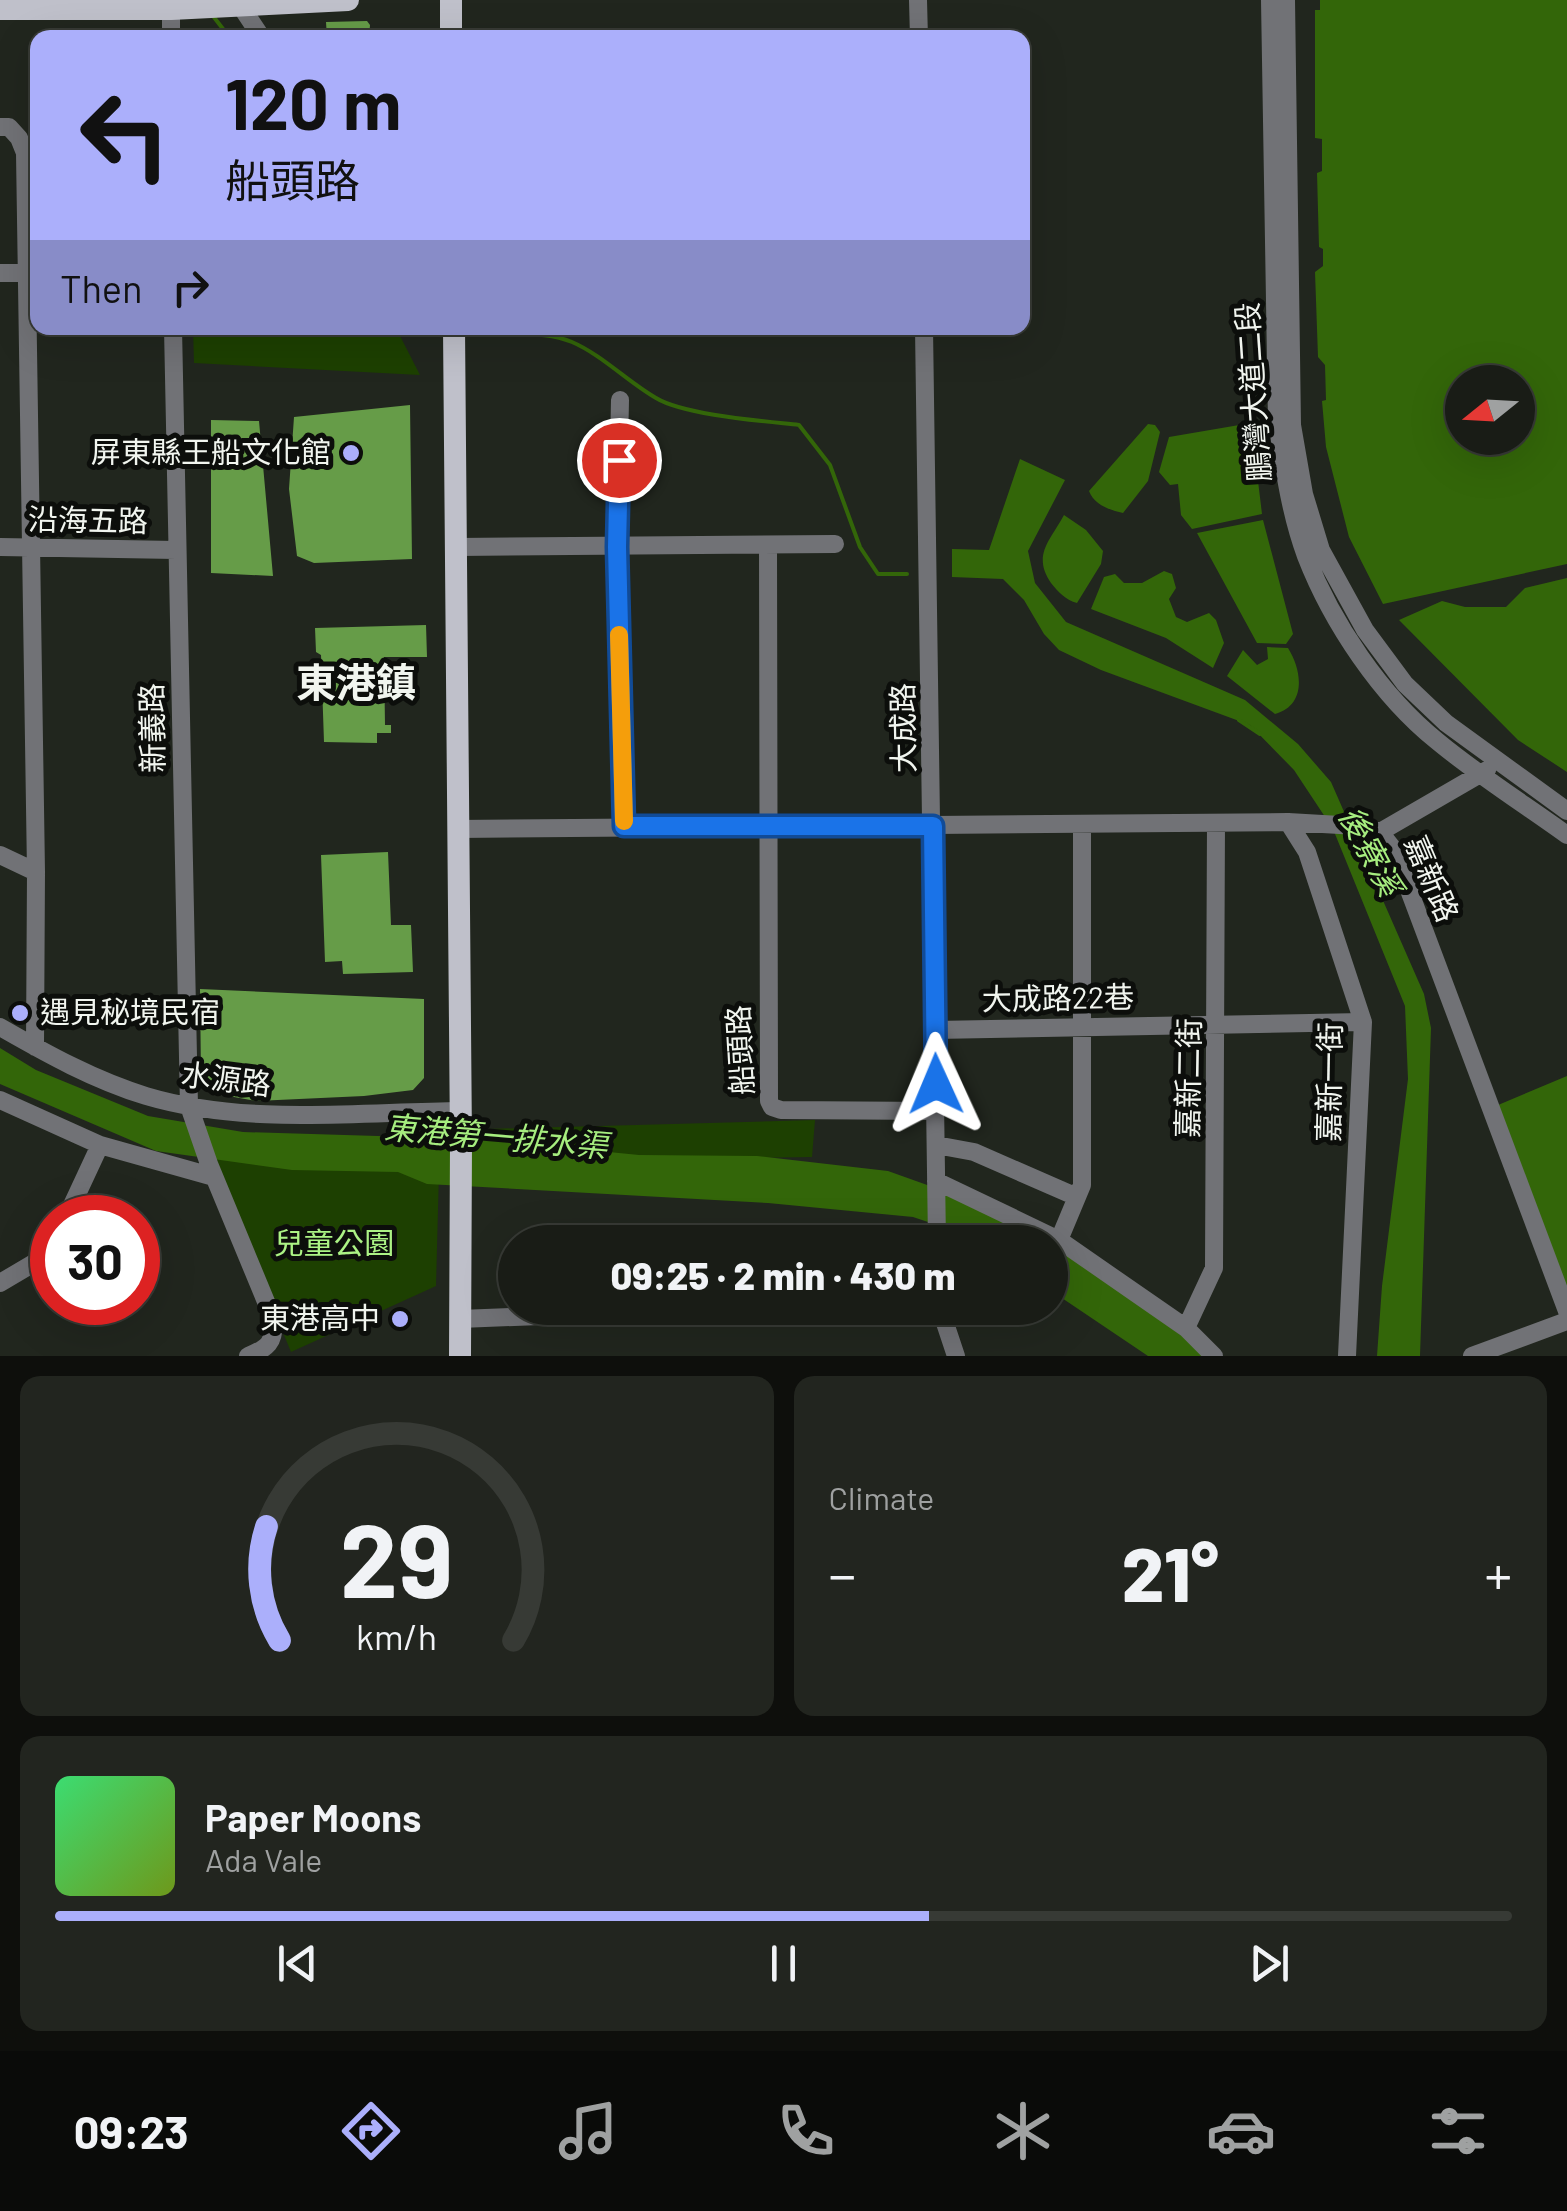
<!DOCTYPE html>
<html lang="en">
<head>
<meta charset="utf-8">
<style>
  :root { --surface:#191c16; --page:#22251f; --text:#f1f3f6; --muted:#9fa1a1; --line:#373a35; --accent:#abaffb }
  body { margin:0; font-family:Barlow,"Noto Sans TC",sans-serif; background:var(--page); color:var(--text); height:100vh; display:flex; flex-direction:column; font-size:38px; white-space:nowrap }
  * { box-sizing:border-box; margin:0 }
  p { font-size:32px; color:var(--muted) }
  .icon { flex:none; width:55px; height:55px; fill:none; stroke:currentColor; stroke-width:2; stroke-linecap:round; stroke-linejoin:round }
  .map { position:relative; height:1356px; overflow:hidden }
  .side { display:flex; flex-direction:column; gap:20px; padding:20px; background:#0e0f0c; flex:1 }
  .side>* { flex:none }
  .banner { position:absolute; left:30px; top:30px; width:1000px; height:305px; border-radius:20px; box-shadow:0 10px 40px #0002,0 0 0 2px var(--line); background:#abaffb; color:#111; overflow:hidden }
  .needle { width:65px; rotate:252deg }
  .fabs { position:absolute; left:1445px; top:365px; display:grid; gap:20px }
  .fabs a { display:grid; place-items:center; width:90px; height:90px; border-radius:50%; background:var(--surface); box-shadow:0 10px 40px #0002,0 0 0 2px var(--line); font-size:50px }
  .speed { position:absolute; left:30px; top:1195px; display:flex; gap:20px; font-size:50px; font-weight:700; text-align:center }
  .speed>* { display:grid; place-content:center; width:130px; height:130px; border-radius:50%; background:var(--surface); box-shadow:0 10px 40px #0002,0 0 0 2px var(--line); line-height:1 }
  .speed .limit { border:15px solid #d22; background:#fff; color:#111 }
  .pin { position:absolute; display:grid; place-items:center; width:85px; height:85px; color:#fff; margin:-42px; border:5px solid #fff; border-radius:50%; box-shadow:0 2px 10px #0007 }
  .me { position:absolute; width:110px; margin:-55px; rotate:359deg; stroke-linejoin:round; filter:drop-shadow(0 0 8px #0008) }
  .turn { display:flex; align-items:center; gap:35px; height:210px; padding:0 30px; font-size:45px }
  .turn .icon { width:130px; height:130px; stroke-width:2.5 }
  .turn b { display:block; font-size:70px; line-height:85px }
  .then { display:flex; align-items:center; height:95px; padding:0 30px; background:#0003; gap:20px; font-size:38px }
  .big { font-size:75px; font-weight:800; line-height:1.1 }
  .side .card { flex:1; display:flex; flex-direction:column; justify-content:center; gap:15px; min-width:0; padding:0 35px; border-radius:20px; background:var(--page) }
  .side .dial { align-items:center; gap:0 }
  .dial svg { height:260px; overflow:visible; fill:none; stroke:var(--line); stroke-width:7; stroke-linecap:round; text-anchor:middle }
  .dial text { fill:var(--text); stroke:none }
  .song { display:flex; align-items:center; gap:30px }
  .cover { width:120px; height:120px; border-radius:15px; background:linear-gradient(135deg,hsl(140 70% 55%),hsl(80 70% 35%)) }
  .played { height:10px; border-radius:5px; background:linear-gradient(90deg,var(--accent) 60%,var(--line) 60%) }
  .keys { display:flex; justify-content:space-around; direction:ltr }
  .heat { display:flex; justify-content:space-between; align-items:center; font-size:55px; direction:ltr }
  .side .tiles { flex:1; display:grid; gap:20px; grid-template-columns:1fr 1fr }
  .card:last-child { grid-column:span 2 }
  .trip { position:absolute; left:498px; top:1225px; width:570px; height:100px; border-radius:50px; background:var(--surface); box-shadow:0 10px 40px #0002,0 0 0 2px var(--line); font-weight:800; line-height:100px; text-align:center }
  .tab-bar { display:flex; height:160px; justify-content:space-around; align-items:center; background:#0a0b09; color:var(--muted) }
  .tab-bar .icon { width:70px; height:70px }
  .tab-bar .selected { color:var(--accent) }
  .tab-bar b { font-size:45px; color:var(--text) }
  .map>svg:first-child { display:block }
</style>
</head>
<body>
<div class="map">
<svg width="1567" height="1356" viewBox="0 0 1567 1356">
  <rect width="100%" height="100%" fill="#21261e"/>
  <!-- green -->
  <path fill="#1d4001" d="M193,328H396L420,375L194,363Z
    M815,1120L812,1157L624,1160L488,1144L487,1129Z
    M209,1152L439,1172L436,1286L291,1352Z"/>
  <!-- water -->
  <path fill="#336609" fill-rule="evenodd" d="M1320,0H1567V564L1383,604L1349,537L1326,447L1322,401L1326,400L1325,365L1318,357L1315,272L1323,266V249L1319,247L1317,173L1322,171V139L1315,138V10H1320ZM1462,382H1518V438H1462Z
    M1251,423L1262,514L1192,529L1181,515L1178,484L1170,485L1159,472L1169,437Z
    M1148,424L1155,425L1160,432L1148,481L1123,513C1110,510 1094,505 1089,491Z
    M1020,459L1065,480L1028,551L1035,583L1066,622L1245,700L1298,744L1331,782L1424,994L1431,1028L1420,1356H1377L1382,1286L1408,1079L1405,1006L1333,829L1294,770L1250,725L1101,670L1059,650L1044,634L1024,600L1003,579L952,577V549L989,550Z
    M1064,515L1086,530L1103,551L1101,564L1077,603C1066,600 1058,592 1051,583C1032,555 1050,541 1064,515Z
    M1263,520L1293,634L1286,644L1257,643L1197,533Z
    M1164,571L1172,574L1176,588L1169,599L1176,617L1187,622L1209,613L1216,620L1224,643L1213,668L1166,638L1091,609L1104,577L1115,574L1124,583H1142Z
    M1567,578V772L1518,740L1399,620L1442,601L1465,607H1506L1525,588Z
    M1267,647L1288,648C1302,670 1307,705 1275,714L1227,676L1243,650L1257,665L1268,659Z
    M0,1048L36,1070L148,1116L243,1132L477,1139L639,1155L757,1156L888,1171L958,1196L1050,1242H977L964,1234L913,1217L768,1203L427,1184L398,1172L292,1170L156,1151L0,1084Z
    M1567,1076V1311L1491,1108Z
    M1050,1243L1060,1248L1210,1356H1148L1050,1290Z"/>
  <g fill="none" stroke-linecap="round" stroke-linejoin="round">
    <!-- stream -->
    <path stroke="#336609" stroke-width="4" d="M213,16L230,38
      M466,328C501,339 538,328 572,342C602,355 628,382 656,398C684,415 763,421 799,425L830,465L860,547L878,574H907
      M1239,720L1260,734"/>
  </g>
  <!-- building -->
  <path fill="#669c48" d="M367,21L370,25L369,38H327L326,22Z
    M410,405L412,559L314,563L297,556L289,489L294,417Z
    M211,420L259,421L273,576L211,573Z
    M426,625L427,657H384L385,725H391V733H377V743L324,742L321,655L316,652L315,628Z
    M388,852L391,925H411L413,972L343,974L342,961L325,962L321,855Z
    M200,989L424,999V1078L413,1090L364,1096L256,1101L212,1093L201,1077Z"/>
  <g fill="none" stroke-linecap="round" stroke-linejoin="round">
    <!-- minor -->
    <path stroke="#717276" stroke-width="18" d="M171,0V38
      M918,0L919,38
      M1270,0L1277,422C1284,467 1290,513 1306,556C1332,623 1381,696 1437,741C1478,775 1524,804 1567,835
      M1286,0L1292,425L1304,494L1321,550L1365,630L1405,684L1446,723L1567,811
      M240,5L262,38
      M0,127H9L19,138L25,153L36,872L35,1047
      M0,273H38
      M173,328L189,1106L209,1164L274,1321C274,1343 268,1348 248,1356
      M924,328L937,1242
      M620,400L617,547L624,826
      M768,545L769,1101L772,1107L781,1110L936,1111
      M0,547L176,550
      M457,547L835,544
      M1288,822L1307,852L1363,1022L1347,1356
      M457,829L1288,822L1357,826L1380,832L1394,850L1567,1311
      M1380,832L1487,770
      M0,855L36,872
      M0,1027C47,1054 94,1080 146,1096C247,1126 357,1112 461,1111
      M935,1030L1363,1022
      M0,1100L100,1145L214,1177
      M936,1145L974,1152L1077,1197
      M936,1181L1059,1240L1186,1328L1214,1356
      M66,1218L100,1145
      M1059,1240L1082,1185V824
      M0,1283L44,1257L52,1247
      M940,1308L956,1356
      M460,1319L745,1308
      M1186,1328L1214,1268L1216,823
      M1472,1356L1567,1321"/>
    <!-- major -->
    <path stroke="#bfc0ca" stroke-width="22" d="M451,0V38
      M0,9H171L348,0
      M454,328L461,1142L460,1356"/>
  </g>
  <g fill="none" stroke-linecap="round" stroke-linejoin="round">
    <defs>
      <path id="route" d="M619,460L617,547L624,826H933L936,1084"/>
    </defs>
    <!-- route casing -->
    <use href="#route" stroke="#114b97" stroke-width="25"/>
    <!-- route -->
    <use href="#route" stroke="#1a73e8" stroke-width="18"/>
    <!-- slow -->
    <path stroke="#f59e0b" stroke-width="18" d="M619,635L624,821"/>
  </g>
  <!-- markers -->
  <g fill="#abaffb" stroke="#0c0e0b" stroke-width="4">
    <circle cx="351" cy="453" r="10"/>
    <circle cx="20" cy="1013" r="10"/>
    <circle cx="400" cy="1319" r="10"/>
  </g>
  <g text-anchor="middle" stroke-width="10" stroke-linejoin="round" paint-order="stroke">
    <!-- street labels -->
    <g font-size="30" fill="#f1f5ef" stroke="#0c0e0b">
      <text transform="translate(1254 392) rotate(-94)" y="10">鵬灣大道二段</text>
      <text transform="translate(88 521) rotate(1)" y="10">沿海五路</text>
      <text transform="translate(153 728) rotate(-91)" y="10">新義路</text>
      <text transform="translate(904 728) rotate(-91)" y="10">大成路</text>
      <text transform="translate(1431 879) rotate(67)" y="10">嘉新路</text>
      <text transform="translate(1058 999) rotate(-1)" y="10">大成路22巷</text>
      <text transform="translate(741 1050) rotate(-93)" y="10">船頭路</text>
      <text transform="translate(1189 1078) rotate(-89)" y="10">嘉新二街</text>
      <text transform="translate(226 1080) rotate(7)" y="10">水源路</text>
      <text transform="translate(1330 1082) rotate(-89)" y="10">嘉新一街</text>
    </g>
    <!-- poi labels -->
    <g font-size="30" fill="#f1f5ef" stroke="#0c0e0b" text-anchor="end">
      <text x="331" y="463">屏東縣王船文化館</text>
      <text x="40" y="1023" text-anchor="start">遇見秘境民宿</text>
      <text x="380" y="1329">東港高中</text>
    </g>
    <!-- park labels -->
    <g font-size="30" fill="#acf385" stroke="#0c0e0b">
      <text x="334" y="1254">兒童公園</text>
    </g>
    <!-- water labels -->
    <g font-size="32" font-style="italic" fill="#a6ed7f" stroke="#0c0e0b">
      <text transform="translate(1370 851) rotate(62)" y="11">後寮溪</text>
      <text transform="translate(496 1137) rotate(5)" y="11">東港第一排水渠</text>
    </g>
    <!-- district labels -->
    <g font-size="40" font-weight="bold" fill="#f1f5ef" stroke="#0c0e0b">
      <text x="356" y="697">東港鎮</text>
    </g>
  </g>
</svg>
<div class="fabs">
<a><svg class="needle" viewBox="-14 -14 28 28"><path d="M0-13l5 13h-10z" fill="#e53935"/><path d="M0 13l5-13h-10z" fill="#9fa1a1"/></svg></a>
</div>
<div class="speed"><div class="limit">30</div></div>
<div class="pin" style="left:619px;top:460px;background:#d93025"><svg class="icon" aria-label="arrive" viewBox="0 0 24 24"><path d="M6 21V4h12l-3 4 3 4H6"/></svg></div>
<svg class="me" style="left:936px;top:1084px" viewBox="-20 -20 40 40"><path d="M0-17L14 15 0 8-14 15z" fill="#1a73e8" stroke="#fff" stroke-width="4"/></svg>
<div class="trip">09:25 · 2 min · 430 m</div>
<div class="banner">
<div class="turn"><svg class="icon" aria-label="left" viewBox="0 0 24 24"><path d="M17 20v-9H6M10 6l-5 5 5 5"/></svg><div><b>120 m</b>船頭路</div></div>
<div class="then">Then<svg class="icon" aria-label="right" viewBox="0 0 24 24"><path d="M7 20v-9h11M14 6l5 5-5 5"/></svg></div>
</div>
</div>
<section class="side">
<div class="tiles">
<div class="card dial"><svg viewBox="0 0 100 80">
<path d="M14 69A42 42 0 1 1 86 69"/>
<path d="M14 69A42 42 0 0 1 10 34" stroke="#abaffb"/>
<text x="50" y="56" font-size="32" font-weight="700">29</text>
<text x="50" y="72" font-size="11">km/h</text>
</svg></div>
<div class="card"><p>Climate</p>
<div class="heat"><a>−</a><b class="big">21°</b><a>+</a></div>
</div>
<div class="card">
<div class="song"><i class="cover"></i><div><b>Paper Moons</b><p>Ada Vale</p></div></div>
<div class="played"></div>
<div class="keys"><svg class="icon" aria-label="previous" viewBox="0 0 24 24"><path d="M18 5L8 12l10 7zM5 5v14"/></svg><svg class="icon" aria-label="pause" viewBox="0 0 24 24"><path d="M8 5v14M16 5v14"/></svg><svg class="icon" aria-label="next" viewBox="0 0 24 24"><path d="M6 5l10 7-10 7zM19 5v14"/></svg></div>
</div>
</div>
</section>
<nav class="tab-bar">
<b>09:23</b>
<svg class="icon selected" aria-label="directions" viewBox="0 0 24 24"><path d="M12 3l9 9-9 9-9-9zM9 14v-3h6M13 9l2 2-2 2"/></svg>
<svg class="icon" aria-label="music" viewBox="0 0 24 24"><path d="M9 18V5l10-2v13"/><circle cx="6" cy="18" r="3"/><circle cx="16" cy="16" r="3"/></svg>
<svg class="icon" aria-label="phone" viewBox="0 0 24 24"><path d="M5 4h4l2 5-3 2q2 4 5 5l2-3 5 2v4C11 20 4 13 5 4z"/></svg>
<svg class="icon" aria-label="climate" viewBox="0 0 24 24"><path d="M12 3v18M4 7l16 10M4 17L20 7"/></svg>
<svg class="icon" aria-label="car" viewBox="0 0 24 24"><path d="M5 17H2v-5l4-1 3-4h7l3 4 3 1v5h-3M9 17h6M6 11h13"/><circle cx="7" cy="17" r="2"/><circle cx="17" cy="17" r="2"/></svg>
<svg class="icon" aria-label="filters" viewBox="0 0 24 24"><path d="M4 7h16M4 17h16"/><circle cx="9" cy="7" r="2"/><circle cx="15" cy="17" r="2"/></svg>
</nav>
</body>
</html>
